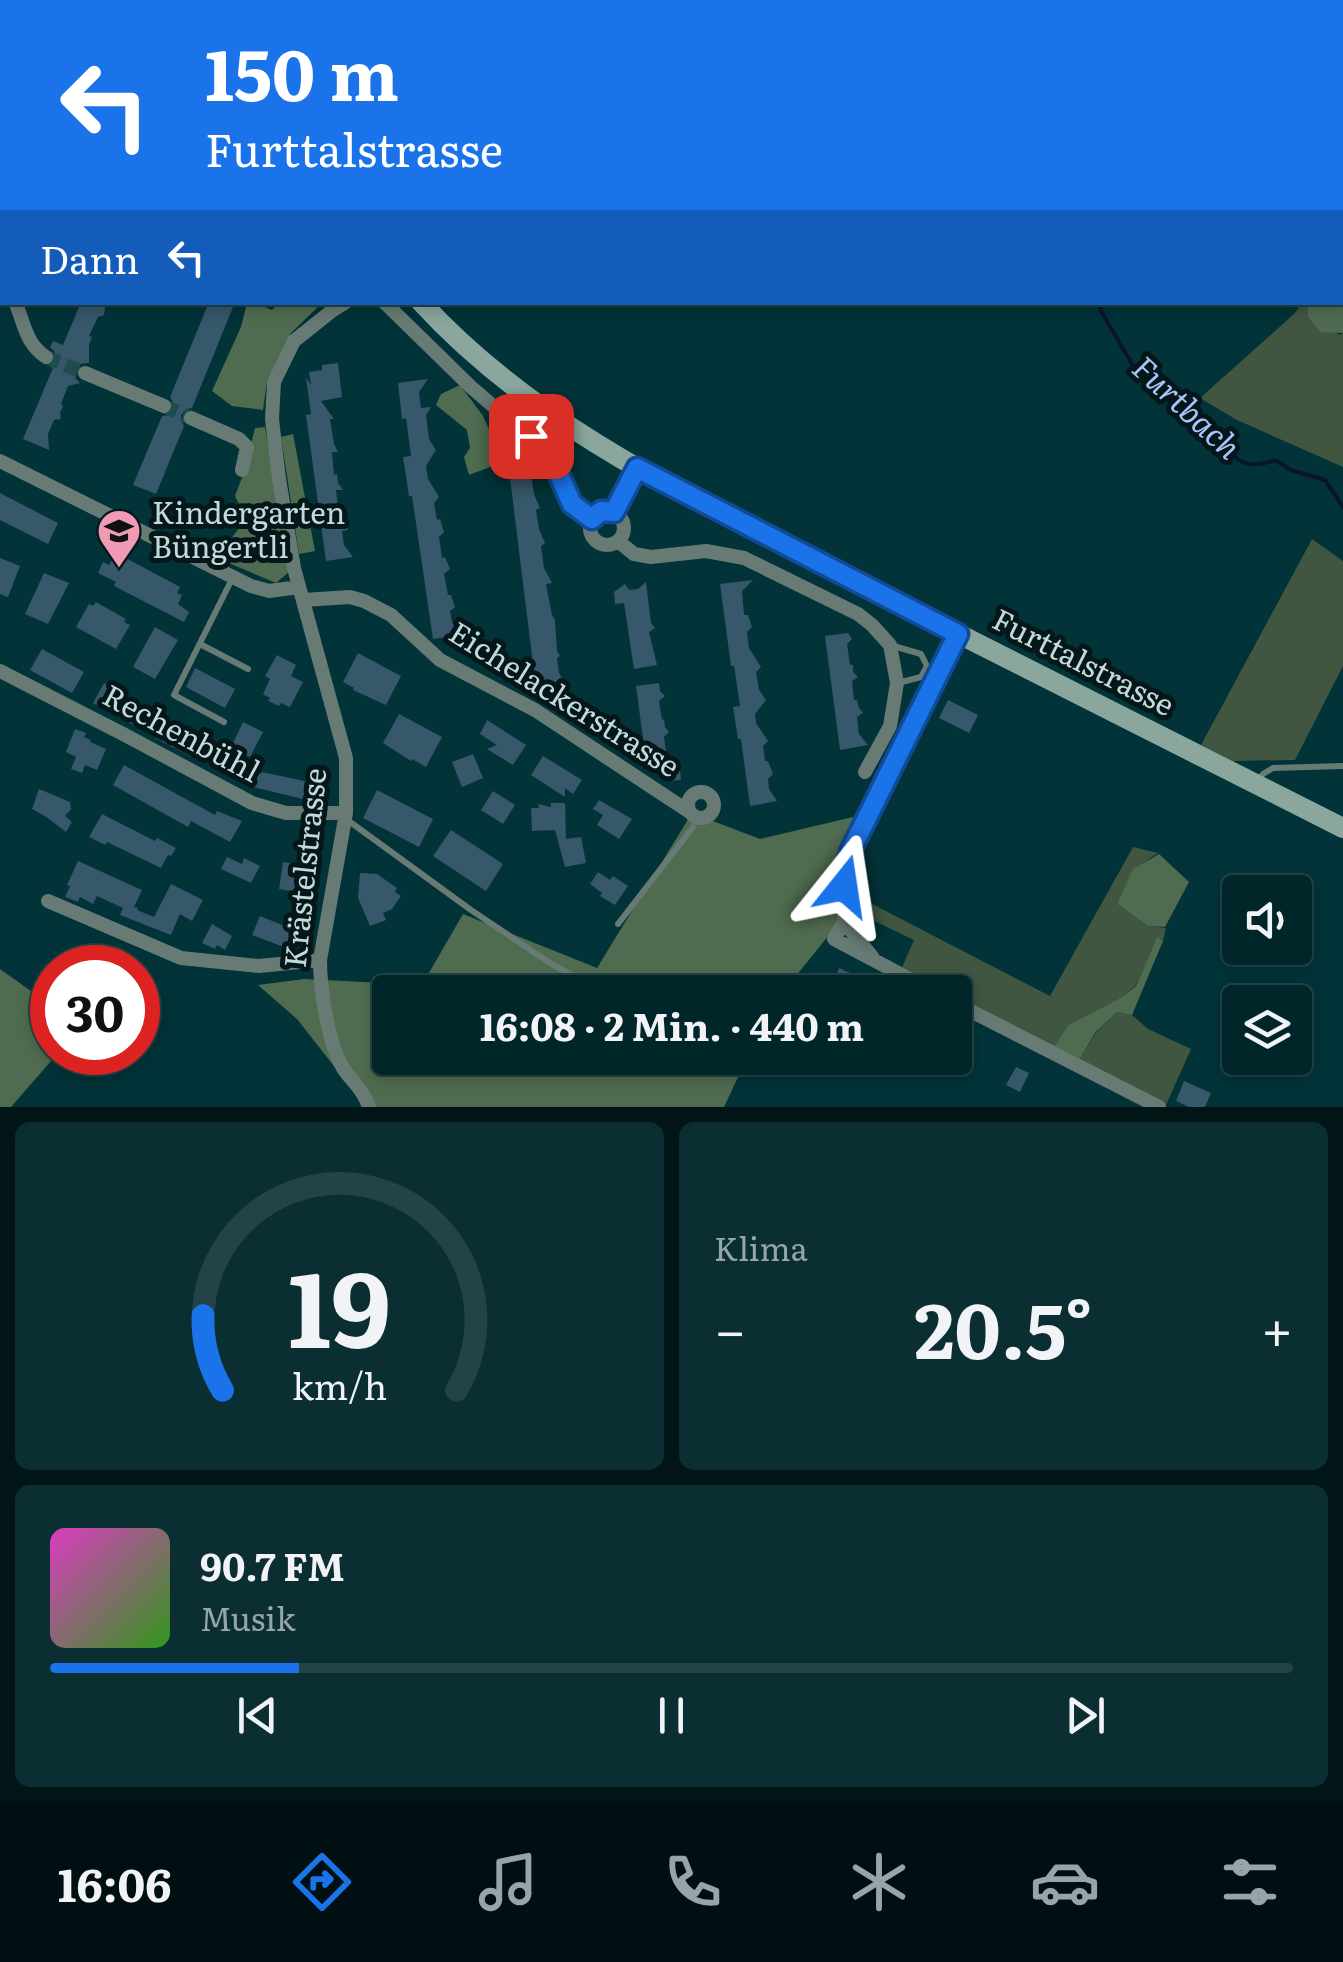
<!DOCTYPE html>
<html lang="de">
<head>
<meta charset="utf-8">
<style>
  :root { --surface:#01262a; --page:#0b2e32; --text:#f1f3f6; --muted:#96a5a8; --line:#234347; --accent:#1a73e8 }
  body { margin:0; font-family:Literata,serif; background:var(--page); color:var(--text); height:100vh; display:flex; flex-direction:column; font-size:38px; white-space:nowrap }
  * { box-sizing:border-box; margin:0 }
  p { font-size:32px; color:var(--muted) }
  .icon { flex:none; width:55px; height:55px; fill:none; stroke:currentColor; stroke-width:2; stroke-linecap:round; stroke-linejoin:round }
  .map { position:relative; height:1107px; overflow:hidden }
  .details { display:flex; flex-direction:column; gap:15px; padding:15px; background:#011517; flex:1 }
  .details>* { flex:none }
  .hud { position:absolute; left:0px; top:0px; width:1345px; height:305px; box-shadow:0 5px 15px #0003,0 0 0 2px var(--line); background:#1a73e8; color:#fff; overflow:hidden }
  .controls { position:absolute; left:1222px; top:875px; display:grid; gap:20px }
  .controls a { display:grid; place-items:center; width:90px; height:90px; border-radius:10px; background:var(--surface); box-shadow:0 5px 15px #0003,0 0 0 2px var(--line); font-size:50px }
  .speed { position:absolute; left:30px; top:945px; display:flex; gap:20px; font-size:50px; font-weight:700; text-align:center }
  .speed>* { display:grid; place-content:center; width:130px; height:130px; border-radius:50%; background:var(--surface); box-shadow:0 5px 15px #0003,0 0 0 2px var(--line); line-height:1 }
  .speed .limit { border:15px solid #d22; background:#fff; color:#111 }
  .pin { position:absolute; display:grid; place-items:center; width:85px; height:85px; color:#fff; margin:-42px; border-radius:20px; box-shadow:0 5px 15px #0006 }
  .me { position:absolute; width:110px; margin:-55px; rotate:15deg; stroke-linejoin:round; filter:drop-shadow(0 0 8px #0008) }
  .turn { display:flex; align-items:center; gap:35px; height:210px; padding:0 40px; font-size:45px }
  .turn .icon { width:130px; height:130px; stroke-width:2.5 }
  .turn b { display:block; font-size:70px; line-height:85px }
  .then { display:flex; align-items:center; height:95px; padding:0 40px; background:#0003; gap:20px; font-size:38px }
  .big { font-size:75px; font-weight:700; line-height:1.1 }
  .details .card { flex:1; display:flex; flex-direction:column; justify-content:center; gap:15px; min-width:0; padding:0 35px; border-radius:15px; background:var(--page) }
  .details .dial { align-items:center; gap:0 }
  .dial svg { height:260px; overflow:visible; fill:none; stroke:var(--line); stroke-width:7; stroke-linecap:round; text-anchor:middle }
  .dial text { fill:var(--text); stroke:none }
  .song { display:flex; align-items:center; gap:30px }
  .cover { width:120px; height:120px; border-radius:15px; background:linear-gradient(135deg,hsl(310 70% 55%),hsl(110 70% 35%)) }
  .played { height:10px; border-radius:5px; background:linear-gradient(90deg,var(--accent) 20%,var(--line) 20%) }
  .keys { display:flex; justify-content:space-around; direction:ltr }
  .heat { display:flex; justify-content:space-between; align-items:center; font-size:55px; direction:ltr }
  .details .tiles { flex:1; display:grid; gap:15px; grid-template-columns:1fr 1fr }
  .card:last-child { grid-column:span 2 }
  .trip { position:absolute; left:372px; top:975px; width:600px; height:100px; border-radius:10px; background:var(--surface); box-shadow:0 5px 15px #0003,0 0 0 2px var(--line); font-weight:700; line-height:100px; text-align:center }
  .dock { display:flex; height:160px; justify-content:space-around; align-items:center; background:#000f11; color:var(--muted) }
  .dock .icon { width:70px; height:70px }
  .dock .active { color:var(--accent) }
  .dock b { font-size:45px; color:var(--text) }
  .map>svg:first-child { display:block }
</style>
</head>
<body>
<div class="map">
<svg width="1343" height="1107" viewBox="0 0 1343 1107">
  <rect width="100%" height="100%" fill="#013338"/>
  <!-- green -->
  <path fill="#405640" d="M1302,303H1307L1308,317L1340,335L1343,333V467L1237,420L1200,398L1294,314Z
    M1312,539L1343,561V666L1295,760L1233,761L1201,745Z
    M1133,847L1158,853L1134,869L1117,904L1148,926L1166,928L1163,941L1157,938L1136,985L1120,998L1068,1025L1052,1050L955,1000V992H940L900,972L914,940L847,908L849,892L1050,996Z
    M1117,1012L1132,1015L1148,1029L1191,1049L1166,1105L1078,1062L1095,1034Z"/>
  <!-- forest -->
  <path fill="#506c50" d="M1343,258V333L1321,332L1308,317L1307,303L1342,302Z
    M247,303H263L262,306L272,310L279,303H322L291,333L267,381L263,410L232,406L212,391L241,327Z
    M460,385L483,416L495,443L490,467L469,475L464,457L470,448L467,430L436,405L441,394Z
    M265,427L290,571L276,583L224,561L230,540L246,519L235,496L243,475L255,428Z
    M293,434L315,551L299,554L281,437Z
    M692,813L760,839L853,817L837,925L783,992H390V1058H747L724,1107H366L297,1019L258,985L304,979L422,985L463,914L597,968Z
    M1159,854L1189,882L1165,927L1148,926L1117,904L1133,869Z
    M1157,937L1163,941L1132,1015L1117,1012L1095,1033L1078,1062L1052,1050L1068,1025L1120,998L1136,986Z
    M0,969L52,1006V1052L58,1053L11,1107H0Z"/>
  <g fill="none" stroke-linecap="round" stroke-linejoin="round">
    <!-- stream -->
    <path stroke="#0b142f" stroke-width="4" d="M862,0L865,2
      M1099,302L1101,311L1132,364L1206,436C1238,448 1231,475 1275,460L1291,470L1325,480L1343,507"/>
  </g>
  <!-- building -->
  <path fill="#37576a" d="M81,302H106L104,315L98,317L89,336L92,337L89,345V363L79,364L75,370L76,379L80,383L68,386L61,404L63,406L60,413L61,419L54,420L48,434L49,450L23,439L53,368L50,367L56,359L55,352L50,347L53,341L63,345Z
    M209,302H235L192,408L186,409L181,415V420L184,426L156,494L133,485L162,416L170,415L174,409V404L170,397Z
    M338,363L342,397L321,401L334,419H330L334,444L338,452H332L334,475L337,474L338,483L343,490H336L339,515H343L348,530L342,531L344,545L353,557L326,561L306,415L311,414L306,378L311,385L309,372L322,370V365Z
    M428,379L419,392L421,408L431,407L426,415L429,439L436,450L426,466L428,479L439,497L434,503L437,520L440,519L444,532L439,537L442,558L445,557L450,569L444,574L448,595H451L455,607L450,611L452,622L460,635L433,639L412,496H409L403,457L411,456L406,418L402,419L398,383Z
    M542,466L531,475L534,494L540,508L536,510L539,529L545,543L541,546L544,568L552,583L546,584L552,615L555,620L557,651L560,656L557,658L559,673L565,683H560V685L536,688L509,470Z
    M0,493L58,523L48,544L0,520Z
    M122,556L180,587L177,593L182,595L178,604L189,612L184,622L114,586L116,582L98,573L103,562L109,565L113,558L119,562Z
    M0,558L20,566L8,597L0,594Z
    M44,573L69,583L48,624L25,614Z
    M753,580L742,591L744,615H748L752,627L747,632L749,648L761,667L756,672L759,690L766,700L755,714L756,723L768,741L763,746L765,761H768L773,774L768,779L769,789L777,801L750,806L741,739H738L733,707L740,706L734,666H731L720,584Z
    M646,582L651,623L655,628L649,632L657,665L634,669L624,603L615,604L614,592L625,584L629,590L638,589Z
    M96,602L126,619L124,622L130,625L116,649L76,627L89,604L93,606Z
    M155,627L178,640L155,679L133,667Z
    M848,633L852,639L847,644L850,665H853V672L858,677L852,681L854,700H857L859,708L863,713L857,717L859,734L868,745L840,750L825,636Z
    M42,649L84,672L72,693L30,670Z
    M358,653L401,676L386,705L353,690L354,688L343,682Z
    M277,655L296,665L291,676L303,682L290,707L281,703L279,706L268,701L270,698L263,694L270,679L265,676Z
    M195,668L235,689L225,708L186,687Z
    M104,683L146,706L135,726L93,703Z
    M659,683L660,691L665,696L659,701L662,720L664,719L665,727L669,732L664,737L666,751L680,771L681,780L669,781L667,765L647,768L636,686Z
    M948,700L978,715L969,733L939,718Z
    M399,714L442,737L426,767L412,759L411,761L383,743Z
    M165,717L206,738L196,759L155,738Z
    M487,720L526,745L513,765L487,749L497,745L480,734Z
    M243,722L263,732L250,757L231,747Z
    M75,729L86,733L84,737L91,740L90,742L106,749L97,770L85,765L82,773L71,769L76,757L66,752Z
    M473,754L483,778L462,787L452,762Z
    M543,756L582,780L573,794L565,788V797L531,775Z
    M124,765L215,815L217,811L242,821L230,842L191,821L188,827L113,785Z
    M253,769L261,774L262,772L318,784L315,802L249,786Z
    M39,789L70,802L71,809L65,816L72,822L66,832L45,816L32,809Z
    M377,790L433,819L419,847L363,818Z
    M493,791L515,805L503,824L481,810Z
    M599,800L632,819L619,839L597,825L603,815L593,809Z
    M551,803H565L566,839L581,837L586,863L565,867L555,830L532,831L531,808H539L538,804L551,807Z
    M102,814L155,841L157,838L176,848L171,856L168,855L161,868L107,842L105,845L89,837Z
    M451,830L503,864L486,891L433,856Z
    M227,857L242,864L244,858L260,866L251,883L221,869Z
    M78,861L142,890L134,907L138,908L137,910L154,917L171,884L203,900L192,921L180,914L171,935L120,915L123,908L97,896L93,904L80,897L78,902L65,897L70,886L67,885Z
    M283,862L302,865L301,869L312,871L309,890L298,889L297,892L279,889Z
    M598,872L610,880L613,876L628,886L615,905L600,896L602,893L590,884Z
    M360,873L377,874L397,888L395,892L401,896L392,909L383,913L386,920L370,926L358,898Z
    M260,916L297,931L289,949L252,935Z
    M212,924L232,936L225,950L217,945L215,949L202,943Z
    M839,968L877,985L874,992H818L804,986L809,976L831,986Z
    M1016,1067L1029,1073L1020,1092L1006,1085Z
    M1184,1081L1211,1093L1205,1107H1189L1176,1101Z"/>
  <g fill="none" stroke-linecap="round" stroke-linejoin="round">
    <!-- street-tunnel -->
    <path stroke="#1e4c51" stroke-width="14" stroke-dasharray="14 7" stroke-linecap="butt" d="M46,357L85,373
      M164,406L191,418"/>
    <!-- lane -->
    <path stroke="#687a74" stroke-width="6" d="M200,644L248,669
      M890,645L921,654L927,666L921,677L898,683
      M224,722L174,695L233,577
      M1256,783L1263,774L1273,768L1343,766
      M346,819L471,910L553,965L576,977L594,992
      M618,924L693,827"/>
    <!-- street -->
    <path stroke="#687a74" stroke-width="14" d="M183,0L185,2
      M0,287L2,289
      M15,302C25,324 25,343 46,357
      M346,302L333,310L294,341L274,382L272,419L279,479L294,568L346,758V813L320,960C320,988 328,1044 343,1068C353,1083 363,1089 369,1107
      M384,302L471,387L541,447L551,459L571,504L592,519
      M85,373L164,406
      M191,418L239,439L247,447L242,470
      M0,461L251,586L269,591L299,587
      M590 528a17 17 0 1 1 34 0a17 17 0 1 1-34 0Z
      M614,512L637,468
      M618,541L634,554L651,557L706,551L744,558L858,614L872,625L890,645L897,683L890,726L865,772
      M303,600L350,597L364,601L391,615L440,660L535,710L688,811
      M0,671L125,735L252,803L286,813H346
      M688 805a13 13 0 1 1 26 0a13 13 0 1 1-26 0Z
      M48,901L181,958L259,966L320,960
      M844,922L873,958
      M934,992L834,939L844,922L843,886L849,852L958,634
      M955,1003L1159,1107"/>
    <!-- secondary -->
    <path stroke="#8aa69d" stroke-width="20" d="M240,0L241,2
      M421,302C536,428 695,500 844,576C1010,661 1177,744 1343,828"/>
  </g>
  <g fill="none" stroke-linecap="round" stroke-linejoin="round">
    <defs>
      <path id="route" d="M531,436L552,459L572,504L592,519L601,511L614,512L637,468L958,634L850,852L844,886"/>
    </defs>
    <!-- route casing -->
    <use href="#route" stroke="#114b97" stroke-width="25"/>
    <!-- route -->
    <use href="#route" stroke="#1a73e8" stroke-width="18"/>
  </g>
  <!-- icons -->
  <defs>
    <symbol id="school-pin" viewBox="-11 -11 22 30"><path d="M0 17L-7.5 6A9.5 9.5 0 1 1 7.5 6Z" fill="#f09ab6" stroke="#06171a"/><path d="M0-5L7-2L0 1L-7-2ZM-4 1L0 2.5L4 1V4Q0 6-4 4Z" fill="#111"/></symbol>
  </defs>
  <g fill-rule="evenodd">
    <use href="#school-pin" x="94" y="506" width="50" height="68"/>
  </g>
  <g text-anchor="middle" stroke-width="10" stroke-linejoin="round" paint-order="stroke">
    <!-- poi labels -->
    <g font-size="30" fill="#c3dadd" stroke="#06171a" text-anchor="start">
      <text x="152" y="524">Kindergarten<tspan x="152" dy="34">Büngertli</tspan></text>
    </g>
    <!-- street labels -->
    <g font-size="30" fill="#c3dadd" stroke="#06171a">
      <text transform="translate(1083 663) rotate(27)" y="10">Furttalstrasse</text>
      <text transform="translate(564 700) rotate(32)" y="10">Eichelackerstrasse</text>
      <text transform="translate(181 734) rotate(28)" y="10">Rechenbühl</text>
      <text transform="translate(306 868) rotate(-84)" y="10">Krästelstrasse</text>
    </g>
    <!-- water labels -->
    <g font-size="32" font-style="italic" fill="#abc3fb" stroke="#06171a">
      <text transform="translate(1186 408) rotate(43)" y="11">Furtbach</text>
    </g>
  </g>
</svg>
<div class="controls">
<a><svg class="icon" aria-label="sound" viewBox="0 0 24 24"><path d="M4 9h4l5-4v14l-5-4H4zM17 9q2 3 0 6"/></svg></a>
<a><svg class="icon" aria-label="layers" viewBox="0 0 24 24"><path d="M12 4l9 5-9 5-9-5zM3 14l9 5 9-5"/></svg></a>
</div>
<div class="speed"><div class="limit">30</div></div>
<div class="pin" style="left:531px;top:436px;background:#d93025"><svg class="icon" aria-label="arrive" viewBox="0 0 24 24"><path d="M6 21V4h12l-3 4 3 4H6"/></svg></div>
<svg class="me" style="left:844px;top:886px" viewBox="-20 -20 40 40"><path d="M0-17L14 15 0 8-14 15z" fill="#1a73e8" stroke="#fff" stroke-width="4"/></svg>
<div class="trip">16:08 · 2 Min. · 440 m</div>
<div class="hud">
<div class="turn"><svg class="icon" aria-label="left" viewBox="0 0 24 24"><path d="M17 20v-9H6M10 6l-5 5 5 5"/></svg><div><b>150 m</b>Furttalstrasse</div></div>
<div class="then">Dann<svg class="icon" aria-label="left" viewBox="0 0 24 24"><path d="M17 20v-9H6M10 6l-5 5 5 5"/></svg></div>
</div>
</div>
<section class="details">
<div class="tiles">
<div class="card dial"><svg viewBox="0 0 100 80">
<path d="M14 69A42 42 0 1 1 86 69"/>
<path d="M14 69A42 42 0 0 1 8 46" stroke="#1a73e8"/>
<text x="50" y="56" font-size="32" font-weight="700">19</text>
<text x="50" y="72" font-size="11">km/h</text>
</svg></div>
<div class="card"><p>Klima</p>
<div class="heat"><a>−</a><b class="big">20.5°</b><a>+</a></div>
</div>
<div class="card">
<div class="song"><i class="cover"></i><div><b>90.7 FM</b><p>Musik</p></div></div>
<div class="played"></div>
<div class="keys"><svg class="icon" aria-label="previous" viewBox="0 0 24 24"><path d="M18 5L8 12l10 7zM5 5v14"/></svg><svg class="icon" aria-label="pause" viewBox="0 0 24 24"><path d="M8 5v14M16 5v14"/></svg><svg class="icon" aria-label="next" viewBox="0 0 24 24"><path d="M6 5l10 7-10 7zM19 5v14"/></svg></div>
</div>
</div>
</section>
<nav class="dock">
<b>16:06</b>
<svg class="icon active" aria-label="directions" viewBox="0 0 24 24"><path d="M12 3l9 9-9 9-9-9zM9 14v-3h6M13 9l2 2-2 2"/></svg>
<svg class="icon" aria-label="music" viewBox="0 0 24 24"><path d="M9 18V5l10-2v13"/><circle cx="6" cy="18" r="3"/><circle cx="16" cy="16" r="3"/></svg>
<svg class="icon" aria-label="phone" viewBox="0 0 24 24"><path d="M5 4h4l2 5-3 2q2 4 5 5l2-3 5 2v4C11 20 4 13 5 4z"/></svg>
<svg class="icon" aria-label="climate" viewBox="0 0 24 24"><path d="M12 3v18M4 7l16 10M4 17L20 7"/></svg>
<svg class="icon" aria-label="car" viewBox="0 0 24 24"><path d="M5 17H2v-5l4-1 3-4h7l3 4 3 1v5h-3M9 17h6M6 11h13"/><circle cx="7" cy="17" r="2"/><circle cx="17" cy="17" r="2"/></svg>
<svg class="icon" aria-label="filters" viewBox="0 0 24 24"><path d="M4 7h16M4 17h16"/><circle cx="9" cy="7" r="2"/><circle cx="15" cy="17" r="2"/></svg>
</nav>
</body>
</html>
